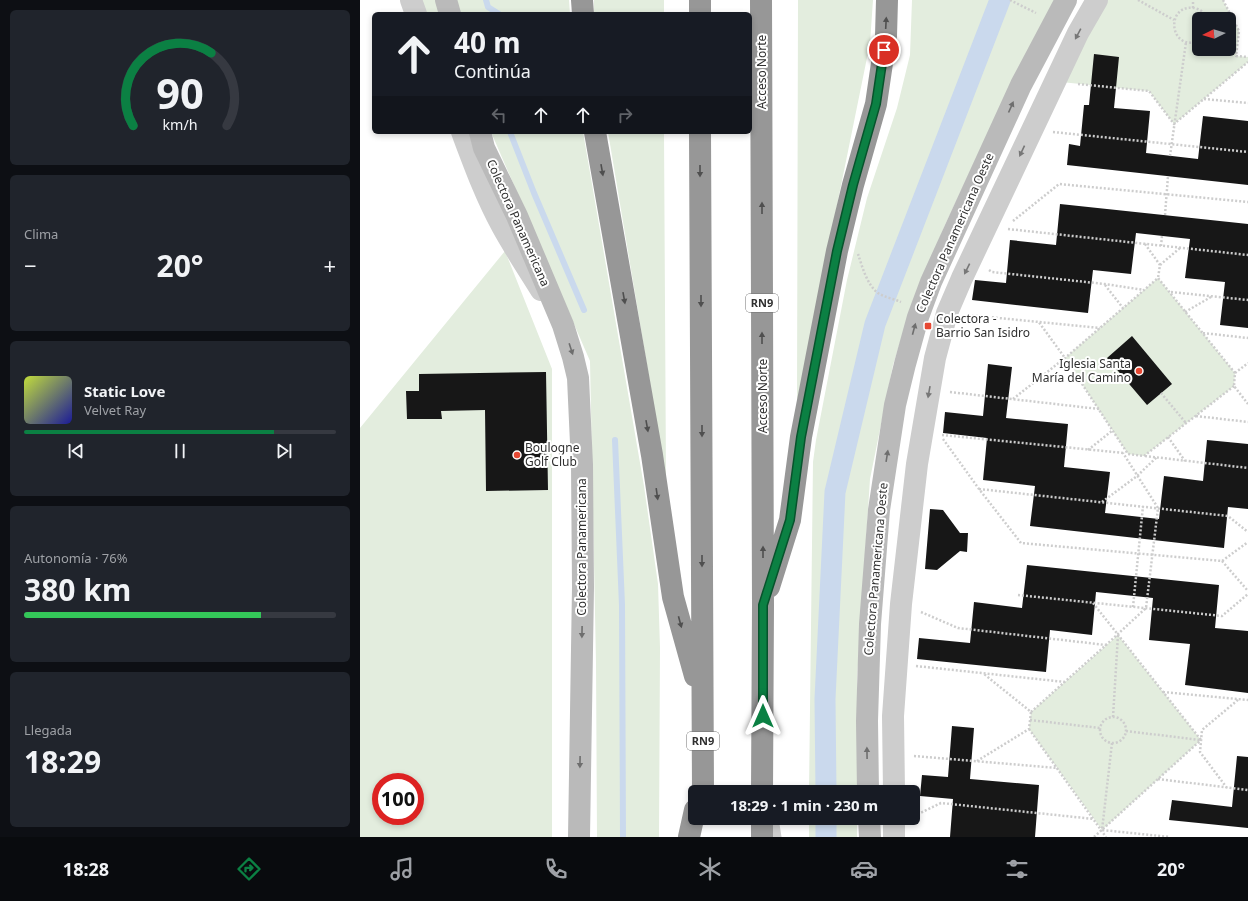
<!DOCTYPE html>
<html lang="es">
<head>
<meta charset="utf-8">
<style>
  :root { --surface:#171b24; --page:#20242c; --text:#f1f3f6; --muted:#9ea1a6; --line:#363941; --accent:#0b8043 }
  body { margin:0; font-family:"Noto Sans",sans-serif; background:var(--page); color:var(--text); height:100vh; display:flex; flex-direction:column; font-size:15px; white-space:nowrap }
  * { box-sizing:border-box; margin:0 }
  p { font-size:13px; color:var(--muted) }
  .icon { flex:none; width:22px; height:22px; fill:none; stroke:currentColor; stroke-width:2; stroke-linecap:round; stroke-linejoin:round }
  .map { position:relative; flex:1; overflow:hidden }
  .side { display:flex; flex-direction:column; gap:10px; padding:10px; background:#0d0f14; width:360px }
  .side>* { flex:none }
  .banner { position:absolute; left:12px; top:12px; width:380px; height:122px; border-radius:6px; box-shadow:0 2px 6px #0003; background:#171b24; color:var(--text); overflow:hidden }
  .needle { width:26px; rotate:265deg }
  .fabs { position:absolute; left:832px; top:12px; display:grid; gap:8px }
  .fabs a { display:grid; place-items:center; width:44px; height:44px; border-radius:6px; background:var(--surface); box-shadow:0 2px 6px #0003; font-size:20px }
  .speed { position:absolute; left:12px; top:773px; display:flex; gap:8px; font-size:20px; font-weight:700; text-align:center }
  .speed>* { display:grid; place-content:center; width:52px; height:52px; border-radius:50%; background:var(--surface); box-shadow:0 2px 6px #0003; line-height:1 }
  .speed .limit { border:6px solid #d22; background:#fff; color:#111 }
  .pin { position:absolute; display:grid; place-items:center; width:34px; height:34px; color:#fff; margin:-17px; border:2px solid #fff; border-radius:50%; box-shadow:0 1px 4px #0007 }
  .me { position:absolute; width:44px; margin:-22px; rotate:0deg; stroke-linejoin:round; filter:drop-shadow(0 0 3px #0008) }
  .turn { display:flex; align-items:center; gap:14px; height:84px; padding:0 16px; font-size:18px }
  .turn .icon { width:52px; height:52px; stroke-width:2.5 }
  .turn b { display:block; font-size:28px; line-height:34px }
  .lanes { display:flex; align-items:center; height:38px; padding:0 16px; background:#0003; justify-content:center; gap:20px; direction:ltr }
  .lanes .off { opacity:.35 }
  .big { font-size:30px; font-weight:700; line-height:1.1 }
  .side .tile { flex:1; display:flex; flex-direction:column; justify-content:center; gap:6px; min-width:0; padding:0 14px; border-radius:6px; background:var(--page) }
  .side .dial { align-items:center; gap:0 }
  .dial svg { height:104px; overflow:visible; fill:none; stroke:var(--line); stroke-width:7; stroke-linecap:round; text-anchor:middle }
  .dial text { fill:var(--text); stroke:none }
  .song { display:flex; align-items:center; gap:12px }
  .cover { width:48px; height:48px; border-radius:6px; background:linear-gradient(135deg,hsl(70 70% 55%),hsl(240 70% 35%)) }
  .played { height:4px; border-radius:2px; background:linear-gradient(90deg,var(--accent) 80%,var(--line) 80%) }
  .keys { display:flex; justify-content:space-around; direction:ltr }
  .heat { display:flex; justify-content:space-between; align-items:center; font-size:22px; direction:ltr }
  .charge { height:6px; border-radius:3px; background:linear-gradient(90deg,#34c759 76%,var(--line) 0) }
  .trip { position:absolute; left:328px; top:785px; width:232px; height:40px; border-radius:6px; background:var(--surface); box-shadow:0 2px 6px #0003; font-weight:700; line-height:40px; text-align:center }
  .tabs { display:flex; height:64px; justify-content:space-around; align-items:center; background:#090b0e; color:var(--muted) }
  .tabs .icon { width:28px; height:28px }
  .tabs .on { color:var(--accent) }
  .tabs b { font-size:18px; color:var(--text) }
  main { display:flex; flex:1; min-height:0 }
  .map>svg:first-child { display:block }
</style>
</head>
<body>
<main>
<section class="side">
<div class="tile dial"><svg viewBox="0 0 100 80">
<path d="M14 69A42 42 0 1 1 86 69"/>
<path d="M14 69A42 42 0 0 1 74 13" stroke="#0b8043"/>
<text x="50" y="56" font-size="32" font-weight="700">90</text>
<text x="50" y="72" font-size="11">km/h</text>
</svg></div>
<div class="tile"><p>Clima</p>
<div class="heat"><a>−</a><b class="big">20°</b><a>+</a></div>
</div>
<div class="tile">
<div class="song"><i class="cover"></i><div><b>Static Love</b><p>Velvet Ray</p></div></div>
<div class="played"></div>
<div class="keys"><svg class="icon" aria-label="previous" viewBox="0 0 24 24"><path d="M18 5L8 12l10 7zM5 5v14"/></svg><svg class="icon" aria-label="pause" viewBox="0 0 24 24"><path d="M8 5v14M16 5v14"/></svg><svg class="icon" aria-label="next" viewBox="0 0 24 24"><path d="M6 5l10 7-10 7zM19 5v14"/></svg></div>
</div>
<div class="tile"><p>Autonomía · 76%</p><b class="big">380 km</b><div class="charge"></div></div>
<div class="tile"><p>Llegada</p><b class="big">18:29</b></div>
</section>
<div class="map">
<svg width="888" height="837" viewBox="0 0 888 837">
  <rect width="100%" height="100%" fill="#fff"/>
  <!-- green -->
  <path fill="#e3edde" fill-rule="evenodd" d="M58,0H76L80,14H65Z
    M93,0H209L210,14H99Z
    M234,0H304V14H234Z
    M438,0H513L510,43L437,402Z
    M552,0H699L620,150L585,225L557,292L546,323L533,365L510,479L497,679V792H449L453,462L456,440L487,280L507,198L537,108L550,55Z
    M745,0H863L879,31L876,56L888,57V62L814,124L789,91L701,82ZM839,19H869V49H839Z
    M131,132H223L284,486L298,584L300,648L299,837H237L236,663L230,361Z
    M248,132H304L306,479Z
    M145,251L192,369V837H0V428ZM21,782H55V816H21Z
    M798,278L875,373L874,386L784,456L768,454L705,358Z
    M758,635L841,740L742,830L669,729L671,712Z
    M449,818H497V837H449Z"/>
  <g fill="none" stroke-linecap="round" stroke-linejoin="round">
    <!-- stream -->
    <path stroke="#cad9ed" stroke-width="6" d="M126,0L128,7L139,14
      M150,132L174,193L224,310
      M255,440L262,605L263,837"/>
    <!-- canal -->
    <path stroke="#cad9ed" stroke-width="21" d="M466,792L465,699L475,492L515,324L640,0
      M466,818V837"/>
  </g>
  <!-- building -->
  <path fill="#171717" d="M734,54L759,57L754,108L790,111L786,153L838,159L843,116L888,121V185L707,165L709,144L720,146L724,105H729Z
    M700,204L888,224V328L860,325L865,282L825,278L830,239L776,233L771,274L733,270L728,313L612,300L615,280L646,283L650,240L696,245Z
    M772,336L812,384L787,405L747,358Z
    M628,364L652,367L646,418L708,424L704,467L750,472L745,513L799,519L804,476L843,481L847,440L888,444V509L868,507L864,548L670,526L675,486L623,480L627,438L583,433L585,412L623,416Z
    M186,372L188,490L126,491L125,410L81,411L82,419H47L46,391H59V374Z
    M570,509L583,510L600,533H608L607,552L600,551L577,570L565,569Z
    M667,565L859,585L855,628L888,631V693L825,685L830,644L789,640L793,598L736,592L732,635L690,630L686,672L557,659L559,638L610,643L614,602L662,608Z
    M592,726L614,728L610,779L679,785L675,837H590L593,799L560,796L562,775L588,777Z
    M877,756L888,757V828L809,820L812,800L872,807Z"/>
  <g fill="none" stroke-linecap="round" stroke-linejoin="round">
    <!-- path -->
    <path stroke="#cdcdcd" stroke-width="2.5" stroke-dasharray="2 2" stroke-linecap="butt" d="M650,0L676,13
      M778,0L814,20
      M863,0L879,31L876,56L888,57
      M833,8V0
      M839,41C809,52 805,4 834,8C840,9 845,13 848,19
      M718,84L789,91L814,124L888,62
      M844,99L888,103
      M693,132L888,152
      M810,156L826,42
      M805,215L808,176
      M653,221L699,184L888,202
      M648,229L888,255
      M785,244L800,265L798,278
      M801,246L802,236
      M498,254C502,266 507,285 518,293C524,297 534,299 541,302
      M800,265L820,248
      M629,270L632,272L745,284L784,290
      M745,285L763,308
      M811,292L888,300
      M825,312L851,297
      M608,315L740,328
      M843,333L888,338
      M875,373L888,363
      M874,386L784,456L768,454L705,358L798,278L875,373L874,386L888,404
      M590,392L739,409
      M801,393L826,423
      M653,399L705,358L678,321
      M836,416L888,422
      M582,435L764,453
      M808,437L825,461
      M583,439L619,489L661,543L862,561L888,542
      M728,450L753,430
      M785,456L888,468
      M619,489L868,516L888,532
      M742,502L777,476L797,457
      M862,561L888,591
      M658,595L862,616L888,594
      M733,603L841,740
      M773,607L783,506
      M561,612L598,628L746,645
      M556,666L705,682
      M803,692L888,700
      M671,712L746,645L786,608L798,508L763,453
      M753,717L758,635
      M740 730a13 13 0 1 1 26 0a13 13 0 1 1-26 0Z
      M670,720L740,728
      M669,729L746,837
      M766,731L840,740
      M752,743L742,830L810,837
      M554,756L697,768
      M617,761L669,729L671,712L624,674
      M798,779L888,790
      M867,788L840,752L842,730L879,699
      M554,816L581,803L734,819
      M734,837L841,740"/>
    <!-- lane -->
    <path stroke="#cdcdcd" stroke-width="11" d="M413,818L416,837"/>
    <!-- street -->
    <path stroke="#cdcdcd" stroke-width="22" d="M51,0L56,14
      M102,132C114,164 126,197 142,226C154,248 168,269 181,290
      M534,792L533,716L541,604L557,464L575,358L587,313L602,278L718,33L737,0
      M534,818V837"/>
    <!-- secondary -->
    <path stroke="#bababa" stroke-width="22" d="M86,0L90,14
      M120,132L124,148L157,216L203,325L213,357L218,378L222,465L223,587L219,837
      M508,792L507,721L510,624L519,510L535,405L545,364L558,317L571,282L661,85L706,0
      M509,818L510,837"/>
    <!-- highway -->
    <path stroke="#979797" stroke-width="22" d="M222,0L223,14
      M340,0V14
      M401,0L403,605L402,792
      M235,132L292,455L313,597L335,676
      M340,132L343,792
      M409,587L430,520L441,437L477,251L493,185L516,104L526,36L527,0
      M329,837L335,810
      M402,837V818"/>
  </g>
  <!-- one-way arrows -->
  <defs><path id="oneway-solid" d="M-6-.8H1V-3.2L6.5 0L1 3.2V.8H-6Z"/></defs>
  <g fill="#4f4f4f">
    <use href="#oneway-solid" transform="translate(526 23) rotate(-87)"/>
    <use href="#oneway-solid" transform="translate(242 170) rotate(80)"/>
    <use href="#oneway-solid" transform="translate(340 171) rotate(90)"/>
    <use href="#oneway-solid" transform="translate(402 208) rotate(-90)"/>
    <use href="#oneway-solid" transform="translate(264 298) rotate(80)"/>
    <use href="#oneway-solid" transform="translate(341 301) rotate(90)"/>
    <use href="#oneway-solid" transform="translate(402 338) rotate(-90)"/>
    <use href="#oneway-solid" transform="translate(287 426) rotate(80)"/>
    <use href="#oneway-solid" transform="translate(342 431) rotate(90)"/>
    <use href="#oneway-solid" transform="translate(297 494) rotate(82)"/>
    <use href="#oneway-solid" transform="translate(403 552) rotate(-90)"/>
    <use href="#oneway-solid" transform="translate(342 561) rotate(90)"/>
    <use href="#oneway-solid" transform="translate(320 622) rotate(75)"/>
  </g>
  <g fill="#777">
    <use href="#oneway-solid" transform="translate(718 34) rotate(118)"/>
    <use href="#oneway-solid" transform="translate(662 151) rotate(115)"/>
    <use href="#oneway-solid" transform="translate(607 269) rotate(116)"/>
    <use href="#oneway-solid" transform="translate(569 392) rotate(100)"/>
  </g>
  <g fill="#6e6e6e">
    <use href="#oneway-solid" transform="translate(651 107) rotate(-66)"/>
    <use href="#oneway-solid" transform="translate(554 329) rotate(-75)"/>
    <use href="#oneway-solid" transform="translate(211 349) rotate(72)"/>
    <use href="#oneway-solid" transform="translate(527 456) rotate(-81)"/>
    <use href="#oneway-solid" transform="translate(222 632) rotate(91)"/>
    <use href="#oneway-solid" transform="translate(507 753) rotate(-91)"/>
    <use href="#oneway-solid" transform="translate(220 762) rotate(91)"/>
  </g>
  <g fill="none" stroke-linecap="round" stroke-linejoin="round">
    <defs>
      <path id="route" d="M403,716V605L430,520L441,437L477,251L493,185L516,104L524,50"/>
    </defs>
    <!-- route casing -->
    <use href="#route" stroke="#07532c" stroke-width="10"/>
    <!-- route -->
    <use href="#route" stroke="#0b8043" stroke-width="7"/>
  </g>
  <!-- markers -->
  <g fill="#e64833" stroke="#fff" stroke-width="1.5">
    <rect x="564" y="322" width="8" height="8" rx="2"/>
    <circle cx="779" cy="371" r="4"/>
    <circle cx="157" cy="455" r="4"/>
  </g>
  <g text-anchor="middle" stroke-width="4" stroke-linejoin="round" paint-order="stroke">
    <!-- shield labels -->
    <g fill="#fff" stroke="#6e6e6e" stroke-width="1">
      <rect x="386" y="294" width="32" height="18" rx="3"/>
      <rect x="327" y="732" width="32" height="18" rx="3"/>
    </g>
    <g font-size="11" font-weight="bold" fill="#303030">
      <text x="402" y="307">RN9</text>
      <text x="343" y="745">RN9</text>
    </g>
    <!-- street labels -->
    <g font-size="12" fill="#303030" stroke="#fff">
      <text transform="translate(402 72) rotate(-90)" y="4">Acceso Norte</text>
      <text transform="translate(158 223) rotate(66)" y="4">Colectora Panamericana</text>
      <text transform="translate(595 233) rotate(-66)" y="4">Colectora Panamericana Oeste</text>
      <text transform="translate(403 396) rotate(-90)" y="4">Acceso Norte</text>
      <text transform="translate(222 547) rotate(-90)" y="4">Colectora Panamericana</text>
      <text transform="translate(516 569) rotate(-85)" y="4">Colectora Panamericana Oeste</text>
    </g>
    <!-- poi labels -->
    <g font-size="12" fill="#303030" stroke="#fff" text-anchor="start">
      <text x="576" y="323">Colectora -<tspan x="576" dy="14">Barrio San Isidro</tspan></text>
      <text x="771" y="368" text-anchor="end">Iglesia Santa<tspan x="771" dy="14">María del Camino</tspan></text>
      <text x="165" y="452">Boulogne<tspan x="165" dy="14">Golf Club</tspan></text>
    </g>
  </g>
</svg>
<div class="fabs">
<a><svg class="needle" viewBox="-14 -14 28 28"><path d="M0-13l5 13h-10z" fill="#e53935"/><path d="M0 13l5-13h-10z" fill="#9ea1a6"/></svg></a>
</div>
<div class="speed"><div class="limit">100</div></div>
<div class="pin" style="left:524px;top:50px;background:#d93025"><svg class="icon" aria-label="arrive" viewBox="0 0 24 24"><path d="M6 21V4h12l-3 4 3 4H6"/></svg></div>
<svg class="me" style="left:403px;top:716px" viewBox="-20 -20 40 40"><path d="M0-17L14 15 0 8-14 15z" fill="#0b8043" stroke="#fff" stroke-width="4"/></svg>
<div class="trip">18:29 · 1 min · 230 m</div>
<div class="banner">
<div class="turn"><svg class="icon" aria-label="ahead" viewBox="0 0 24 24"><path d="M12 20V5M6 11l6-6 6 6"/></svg><div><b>40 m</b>Continúa</div></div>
<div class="lanes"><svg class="icon off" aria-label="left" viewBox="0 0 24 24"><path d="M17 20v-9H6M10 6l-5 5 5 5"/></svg><svg class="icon" aria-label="ahead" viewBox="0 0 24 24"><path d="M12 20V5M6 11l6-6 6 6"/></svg><svg class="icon" aria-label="ahead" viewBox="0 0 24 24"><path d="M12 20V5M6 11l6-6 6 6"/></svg><svg class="icon off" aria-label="right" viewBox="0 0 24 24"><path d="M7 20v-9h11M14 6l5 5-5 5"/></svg></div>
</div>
</div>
</main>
<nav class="tabs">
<b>18:28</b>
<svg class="icon on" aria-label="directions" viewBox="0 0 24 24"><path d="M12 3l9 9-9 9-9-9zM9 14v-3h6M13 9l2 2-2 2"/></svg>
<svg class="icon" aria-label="music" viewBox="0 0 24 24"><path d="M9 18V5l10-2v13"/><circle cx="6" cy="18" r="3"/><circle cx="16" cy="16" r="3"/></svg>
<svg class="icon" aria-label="phone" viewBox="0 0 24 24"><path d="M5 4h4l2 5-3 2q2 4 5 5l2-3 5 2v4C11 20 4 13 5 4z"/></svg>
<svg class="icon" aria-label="climate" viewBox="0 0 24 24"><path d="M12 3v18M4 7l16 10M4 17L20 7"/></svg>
<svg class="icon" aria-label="car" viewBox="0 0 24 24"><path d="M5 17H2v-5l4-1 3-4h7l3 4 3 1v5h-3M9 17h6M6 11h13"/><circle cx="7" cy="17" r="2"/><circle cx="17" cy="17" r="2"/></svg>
<svg class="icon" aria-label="filters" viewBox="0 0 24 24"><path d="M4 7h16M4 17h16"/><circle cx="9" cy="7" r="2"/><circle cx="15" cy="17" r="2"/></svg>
<b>20°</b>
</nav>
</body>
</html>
